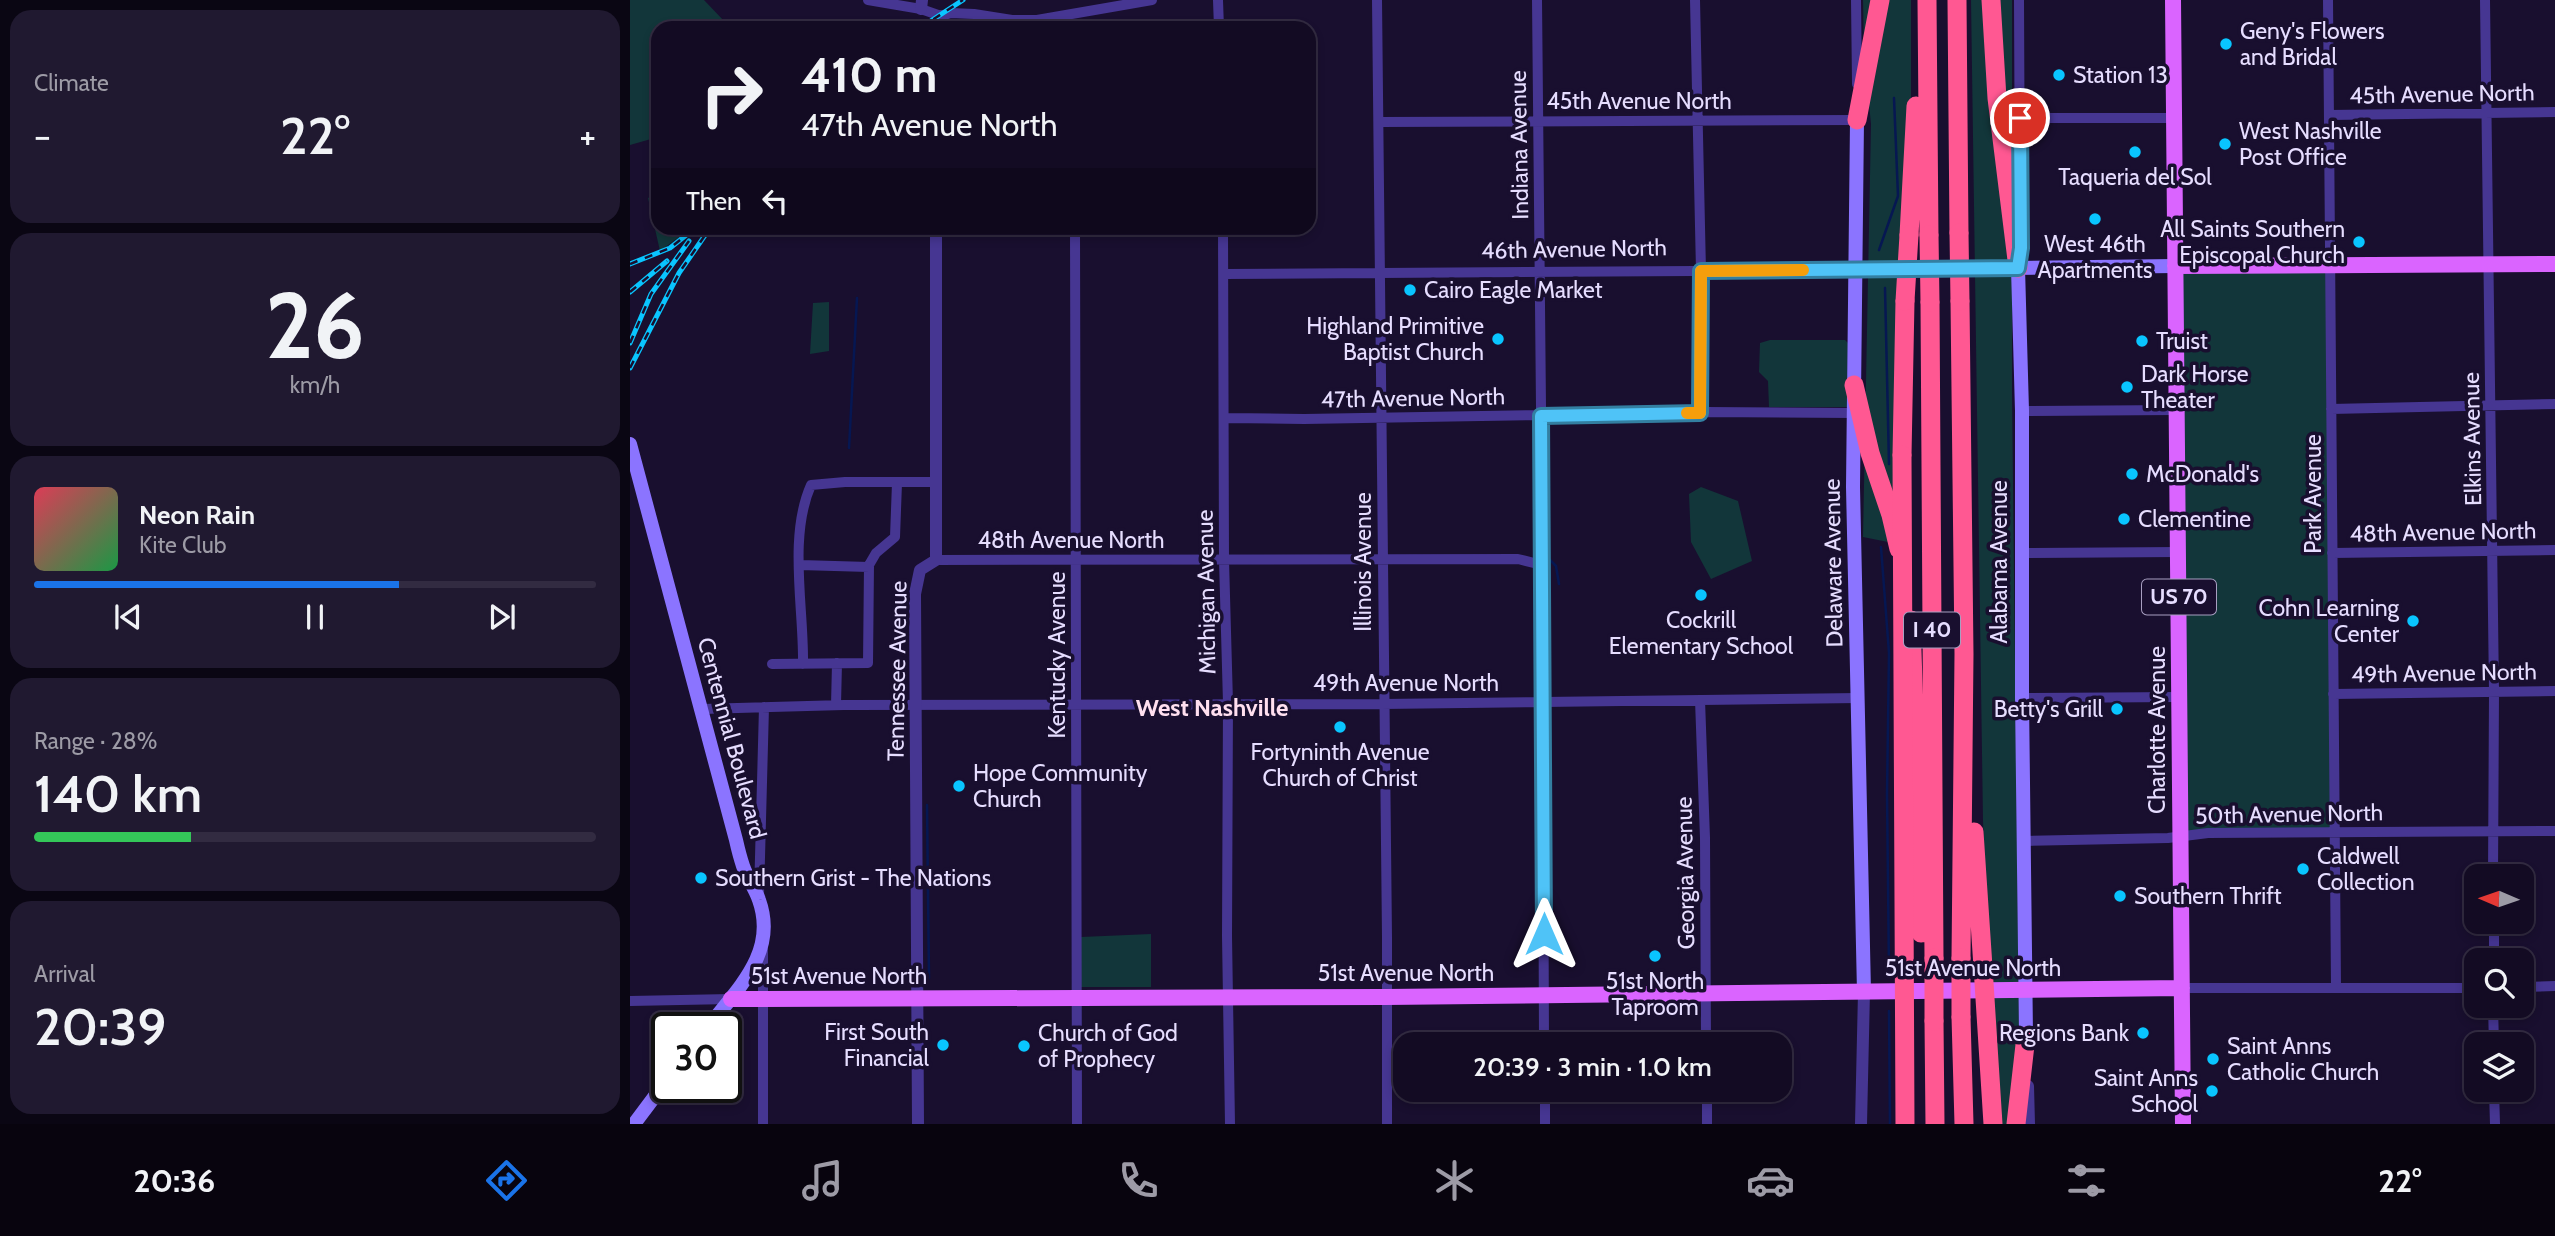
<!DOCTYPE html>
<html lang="en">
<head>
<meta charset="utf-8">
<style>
  :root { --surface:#130b23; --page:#201930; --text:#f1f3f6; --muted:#9d9ba6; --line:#322b41; --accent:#1a73e8 }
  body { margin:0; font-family:Cabin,sans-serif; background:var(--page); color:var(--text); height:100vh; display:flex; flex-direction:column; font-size:26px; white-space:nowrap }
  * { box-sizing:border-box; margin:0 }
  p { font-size:23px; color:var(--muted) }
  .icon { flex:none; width:38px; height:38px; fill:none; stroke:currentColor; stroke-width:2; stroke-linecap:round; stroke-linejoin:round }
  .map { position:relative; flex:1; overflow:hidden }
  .sheet { display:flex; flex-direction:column; gap:10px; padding:10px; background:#0a0613; width:630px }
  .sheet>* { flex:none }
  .hud { position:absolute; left:21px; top:21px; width:665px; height:214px; border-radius:21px; box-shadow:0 4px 10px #0003,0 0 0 2px var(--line); background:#130b23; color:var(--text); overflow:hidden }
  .needle { width:46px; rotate:272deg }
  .buttons { position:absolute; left:1834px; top:864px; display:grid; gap:14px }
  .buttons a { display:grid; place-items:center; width:70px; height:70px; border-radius:14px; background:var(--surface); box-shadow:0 4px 10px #0003,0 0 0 2px var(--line); font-size:35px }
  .speed { position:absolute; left:21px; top:1012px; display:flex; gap:14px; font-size:35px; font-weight:700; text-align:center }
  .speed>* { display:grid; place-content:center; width:91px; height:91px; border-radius:50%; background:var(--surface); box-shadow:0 4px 10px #0003,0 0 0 2px var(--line); line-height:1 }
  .speed .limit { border:4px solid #111; border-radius:10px; background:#fff; color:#111 }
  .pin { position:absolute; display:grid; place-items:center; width:60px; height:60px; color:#fff; margin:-30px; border:4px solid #fff; border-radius:50%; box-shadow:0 2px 7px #0007 }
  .me { position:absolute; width:77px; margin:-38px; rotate:0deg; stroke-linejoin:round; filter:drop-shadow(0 0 5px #0008) }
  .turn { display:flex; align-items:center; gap:24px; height:147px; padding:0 35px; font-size:32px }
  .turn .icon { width:91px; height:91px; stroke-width:2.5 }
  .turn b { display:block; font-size:49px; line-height:60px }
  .then { display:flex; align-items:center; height:66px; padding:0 35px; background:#0003; gap:14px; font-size:26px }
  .big { font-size:52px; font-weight:600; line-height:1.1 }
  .sheet .card { flex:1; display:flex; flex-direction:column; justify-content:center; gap:10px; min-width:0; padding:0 24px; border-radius:21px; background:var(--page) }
  .sheet .dial { align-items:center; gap:0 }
  .dial b { font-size:91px; line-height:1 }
  .song { display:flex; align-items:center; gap:21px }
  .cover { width:84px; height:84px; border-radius:10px; background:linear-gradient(135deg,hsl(350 70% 55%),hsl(140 70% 35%)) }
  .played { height:7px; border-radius:4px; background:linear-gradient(90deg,var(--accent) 65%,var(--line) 65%) }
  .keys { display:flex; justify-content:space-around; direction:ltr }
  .heat { display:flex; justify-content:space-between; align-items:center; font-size:38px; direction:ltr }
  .charge { height:10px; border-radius:5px; background:linear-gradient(90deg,#34c759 28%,var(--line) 0) }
  .trip { position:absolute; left:763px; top:1032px; width:399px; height:70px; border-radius:21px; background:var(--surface); box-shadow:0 4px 10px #0003,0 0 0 2px var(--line); font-weight:600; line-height:70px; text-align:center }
  .dock { display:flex; height:112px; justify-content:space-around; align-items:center; background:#08040e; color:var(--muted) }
  .dock .icon { width:49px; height:49px }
  .dock .on { color:var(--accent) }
  .dock b { font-size:32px; color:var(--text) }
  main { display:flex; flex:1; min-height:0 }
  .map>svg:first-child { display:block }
</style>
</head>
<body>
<main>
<section class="sheet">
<div class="card"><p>Climate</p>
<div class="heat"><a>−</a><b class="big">22°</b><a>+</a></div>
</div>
<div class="card dial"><b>26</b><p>km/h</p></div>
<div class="card">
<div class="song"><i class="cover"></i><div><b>Neon Rain</b><p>Kite Club</p></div></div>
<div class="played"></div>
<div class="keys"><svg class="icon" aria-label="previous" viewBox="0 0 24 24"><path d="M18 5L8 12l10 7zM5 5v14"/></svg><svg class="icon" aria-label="pause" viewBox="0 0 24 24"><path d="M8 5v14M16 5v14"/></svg><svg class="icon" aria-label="next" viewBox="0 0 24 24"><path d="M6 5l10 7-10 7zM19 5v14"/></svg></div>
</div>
<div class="card"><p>Range · 28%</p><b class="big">140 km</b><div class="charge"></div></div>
<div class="card"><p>Arrival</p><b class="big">20:39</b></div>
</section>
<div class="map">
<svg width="1925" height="1124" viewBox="0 0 1925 1124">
  <rect width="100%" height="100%" fill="#190f2f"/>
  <!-- green -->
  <path fill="#12363a" d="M0,0H74L94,21L123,28H28V137L0,145Z
    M1233,0H1281V110L1263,543L1233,537L1241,124L1234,54Z
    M1341,0H1382V390L1390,1124H1365L1353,821Z
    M28,194V228H61L30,251L18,198Z
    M1545,266H1701L1704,832L1551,835Z
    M199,302V351L180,354L183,303Z
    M1140,340H1215L1218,343L1217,407H1139L1138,381L1129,372L1130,343Z
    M1071,487L1108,501L1122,561L1081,579L1061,542L1059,494Z
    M521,934V987H451V937Z"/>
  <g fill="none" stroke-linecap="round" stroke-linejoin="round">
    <!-- stream -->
    <path stroke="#061752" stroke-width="2.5" d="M1249,250L1268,196L1264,98
      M1255,288L1259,464
      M219,448L227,298
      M1251,547L1259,653L1257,794L1259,972
      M920,560L926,566L929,584
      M297,805L299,978
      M1259,1011L1260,1124"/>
    <!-- minor -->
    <path stroke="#463692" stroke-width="10" d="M238,0L291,9L311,16L321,13L344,14L382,20H407L522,0
      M588,0L589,28
      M747,0L757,937V1124
      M907,0L912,509L914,1045
      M1065,0L1071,271L1070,413
      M1226,0L1227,84
      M1389,0L1390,218
      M1698,0L1706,988
      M1855,0L1864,692L1863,877
      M440,15L441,28
      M1699,115L1925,112
      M1390,118H1544
      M749,122L1227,120
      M445,228L447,1124
      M593,228L594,560L598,703L597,936L600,1124
      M594,274L1227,270
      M1701,409L1925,404
      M1392,411L1546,410
      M595,418L674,419L1076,412L1224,413
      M1392,553L1549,552
      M1702,553L1925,550
      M306,560L888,559L912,565
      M170,565L239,567
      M142,664L238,663L239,565L246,553L265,537L267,483
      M173,664C174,608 158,537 181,485L215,482H307
      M1703,694L1925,691
      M1392,698L1550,697
      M1070,700L1075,838L1076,1045
      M206,705L207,663
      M72,709L214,705L753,704L1229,698
      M1394,841L1538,838L1578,833L1925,831
      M129,895L134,707
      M133,949V1124
      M1864,961V922
      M1892,987L1925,986
      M1552,988H1846
      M0,1001L101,999
      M1863,1006L1864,1045
      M1077,1090V1124
      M1864,1090L1865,1124
      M915,1124V1090"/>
    <!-- tertiary -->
    <path stroke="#463692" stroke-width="12" d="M291,9L292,0
      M307,28L311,16
      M1398,1086L1399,1124
      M288,1124L285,594L290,570L306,560V228
      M1231,1124L1234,992"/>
    <!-- secondary -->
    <path stroke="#8b74ff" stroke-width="14" d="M1227,120L1223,487L1234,992
      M1388,268L1392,411V698L1396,1036
      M1227,270L1545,266
      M0,444L106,840C108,849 110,857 113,866C117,878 125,888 129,900C148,953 107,989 78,1027
      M4,1124L37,1080"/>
    <!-- primary -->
    <path stroke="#da64ff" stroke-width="16" d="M1543,0L1553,1124
      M1545,266L1925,264
      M101,999L756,997L1552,988"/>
    <!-- motorway -->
    <path stroke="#ff5892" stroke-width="19" d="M1297,0L1299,235
      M1327,0L1329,233
      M1361,0L1367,98L1388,268
      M1227,120L1250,0
      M1279,235L1286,106
      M1330,301L1334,654L1331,958
      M1300,302L1304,958
      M1224,385L1240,453L1261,515L1269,549
      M1272,455L1275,301
      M1281,620L1291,933
      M1344,832L1353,967
      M1331,1017L1334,1124
      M1304,1021L1305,1124
      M1386,1124L1396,1036"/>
    <defs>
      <path id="rail" d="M290,28L333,0
        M0,264L40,248L65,228
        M0,292L37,261
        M0,343L21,294L59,241
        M0,368L49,273L80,228"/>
    </defs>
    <!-- rail casing -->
    <use href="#rail" stroke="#09c5ff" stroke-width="5"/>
    <!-- rail -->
    <use href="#rail" stroke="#190f2f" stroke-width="2.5" stroke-dasharray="8" stroke-linecap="butt"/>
    <!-- motorway-bridge -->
    <path stroke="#ff5892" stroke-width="19" d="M1329,233L1330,301
      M1299,235L1300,302
      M1275,301L1279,235
      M1272,455L1275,1124
      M1353,967L1363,1124
      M1331,1017V958
      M1304,1021V958"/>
  </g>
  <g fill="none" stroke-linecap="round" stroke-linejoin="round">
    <defs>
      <path id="route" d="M914,934L911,416L1070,413L1071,271L1388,268L1391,248L1390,118"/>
    </defs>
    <!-- route casing -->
    <use href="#route" stroke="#337fa1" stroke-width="18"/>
    <!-- route -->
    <use href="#route" stroke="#4fc3f7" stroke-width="12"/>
    <!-- slow -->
    <path stroke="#f59e0b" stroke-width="12" d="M1057,413H1070L1071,271L1173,270"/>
  </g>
  <!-- markers -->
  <g fill="#09c5ff" stroke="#190f2f" stroke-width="2.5">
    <circle cx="1596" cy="44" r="7"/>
    <circle cx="1429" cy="75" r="7"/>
    <circle cx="1595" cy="144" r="7"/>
    <circle cx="1505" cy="152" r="7"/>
    <circle cx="1465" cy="219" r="7"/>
    <circle cx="1729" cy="242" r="7"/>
    <circle cx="780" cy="290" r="7"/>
    <circle cx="868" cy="339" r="7"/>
    <circle cx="1512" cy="341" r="7"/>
    <circle cx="1497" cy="387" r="7"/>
    <circle cx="1502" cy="474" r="7"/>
    <circle cx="1494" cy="519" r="7"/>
    <circle cx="1071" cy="595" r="7"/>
    <circle cx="1783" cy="621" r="7"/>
    <circle cx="1487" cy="709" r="7"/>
    <circle cx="710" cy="727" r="7"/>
    <circle cx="329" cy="786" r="7"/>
    <circle cx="1673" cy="869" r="7"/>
    <circle cx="71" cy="878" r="7"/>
    <circle cx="1490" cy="896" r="7"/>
    <circle cx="1025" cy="956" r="7"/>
    <circle cx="1513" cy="1033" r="7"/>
    <circle cx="313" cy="1045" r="7"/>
    <circle cx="394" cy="1046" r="7"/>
    <circle cx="1583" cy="1059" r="7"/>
    <circle cx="1582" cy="1091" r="7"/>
  </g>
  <g text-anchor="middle" stroke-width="7" stroke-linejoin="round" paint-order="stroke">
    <!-- shield labels -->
    <g fill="#190f2f" stroke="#a89fc1" stroke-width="2">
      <rect x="1512" y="579.5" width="74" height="35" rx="5"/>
      <rect x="1274" y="612.5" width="56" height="35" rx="5"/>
    </g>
    <g font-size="21" font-weight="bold" fill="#e6ddff">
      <text x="1549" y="604">US 70</text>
      <text x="1302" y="637">I 40</text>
    </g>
    <!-- poi labels -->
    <g font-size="23" fill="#e6ddff" stroke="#190f2f" text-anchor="start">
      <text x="1610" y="39">Geny's Flowers<tspan x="1610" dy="26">and Bridal</tspan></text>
      <text x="1443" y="83">Station 13</text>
      <text x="1609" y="139">West Nashville<tspan x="1609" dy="26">Post Office</tspan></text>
      <text x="1505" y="185" text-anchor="middle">Taqueria del Sol</text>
      <text x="1715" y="237" text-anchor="end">All Saints Southern<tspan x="1715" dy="26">Episcopal Church</tspan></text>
      <text x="1465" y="252" text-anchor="middle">West 46th<tspan x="1465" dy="26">Apartments</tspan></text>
      <text x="794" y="298">Cairo Eagle Market</text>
      <text x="854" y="334" text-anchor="end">Highland Primitive<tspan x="854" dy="26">Baptist Church</tspan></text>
      <text x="1526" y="349">Truist</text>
      <text x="1511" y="382">Dark Horse<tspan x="1511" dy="26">Theater</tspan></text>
      <text x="1516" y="482">McDonald's</text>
      <text x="1508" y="527">Clementine</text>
      <text x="1769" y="616" text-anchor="end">Cohn Learning<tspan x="1769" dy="26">Center</tspan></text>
      <text x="1071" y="628" text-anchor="middle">Cockrill<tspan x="1071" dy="26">Elementary School</tspan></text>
      <text x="1473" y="717" text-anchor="end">Betty's Grill</text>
      <text x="710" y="760" text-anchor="middle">Fortyninth Avenue<tspan x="710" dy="26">Church of Christ</tspan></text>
      <text x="343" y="781">Hope Community<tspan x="343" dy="26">Church</tspan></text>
      <text x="1687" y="864">Caldwell<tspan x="1687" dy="26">Collection</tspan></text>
      <text x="85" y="886">Southern Grist - The Nations</text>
      <text x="1504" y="904">Southern Thrift</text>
      <text x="1025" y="989" text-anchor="middle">51st North<tspan x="1025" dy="26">Taproom</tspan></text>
      <text x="299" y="1040" text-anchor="end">First South<tspan x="299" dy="26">Financial</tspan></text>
      <text x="408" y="1041">Church of God<tspan x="408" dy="26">of Prophecy</tspan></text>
      <text x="1499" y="1041" text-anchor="end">Regions Bank</text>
      <text x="1597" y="1054">Saint Anns<tspan x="1597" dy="26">Catholic Church</tspan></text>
      <text x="1568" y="1086" text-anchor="end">Saint Anns<tspan x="1568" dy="26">School</tspan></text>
    </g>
    <!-- street labels -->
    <g font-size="23" fill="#e6ddff" stroke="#190f2f">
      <text transform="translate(1812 94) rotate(-1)" y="8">45th Avenue North</text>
      <text x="1009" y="109">45th Avenue North</text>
      <text transform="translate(889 145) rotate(-91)" y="8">Indiana Avenue</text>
      <text transform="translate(944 249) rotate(-1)" y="8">46th Avenue North</text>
      <text transform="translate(783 398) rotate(-1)" y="8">47th Avenue North</text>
      <text transform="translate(1842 439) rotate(-91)" y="8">Elkins Avenue</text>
      <text transform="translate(1683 494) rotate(-90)" y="8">Park Avenue</text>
      <text transform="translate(1813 532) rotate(-1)" y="8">48th Avenue North</text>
      <text x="441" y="548">48th Avenue North</text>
      <text transform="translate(733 562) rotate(-90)" y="8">Illinois Avenue</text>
      <text transform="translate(1369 562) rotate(-90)" y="8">Alabama Avenue</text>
      <text transform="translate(1203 563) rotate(-91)" y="8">Delaware Avenue</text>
      <text transform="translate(576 592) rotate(-91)" y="8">Michigan Avenue</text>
      <text transform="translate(427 655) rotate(-90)" y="8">Kentucky Avenue</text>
      <text transform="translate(267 671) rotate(-89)" y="8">Tennessee Avenue</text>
      <text transform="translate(1814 673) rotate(-1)" y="8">49th Avenue North</text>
      <text x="776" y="691">49th Avenue North</text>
      <text transform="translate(1527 730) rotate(-90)" y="8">Charlotte Avenue</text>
      <text transform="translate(102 738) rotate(75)" y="8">Centennial Boulevard</text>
      <text transform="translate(1659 814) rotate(-1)" y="8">50th Avenue North</text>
      <text transform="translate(1055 873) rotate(-91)" y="8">Georgia Avenue</text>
      <text x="1343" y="976">51st Avenue North</text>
      <text x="776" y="981">51st Avenue North</text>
      <text x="209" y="984">51st Avenue North</text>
    </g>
    <!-- neighbourhood labels -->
    <g font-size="24" font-weight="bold" fill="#ffdfef" stroke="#190f2f">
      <text x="582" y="716">West Nashville</text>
    </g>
  </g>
</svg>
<div class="buttons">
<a><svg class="needle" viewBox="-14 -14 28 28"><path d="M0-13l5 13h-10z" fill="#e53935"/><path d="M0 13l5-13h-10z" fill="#9d9ba6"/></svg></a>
<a><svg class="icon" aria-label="search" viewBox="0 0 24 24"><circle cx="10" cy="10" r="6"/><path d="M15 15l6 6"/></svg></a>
<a><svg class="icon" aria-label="layers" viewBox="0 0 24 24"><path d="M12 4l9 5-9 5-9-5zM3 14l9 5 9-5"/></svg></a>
</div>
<div class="speed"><div class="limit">30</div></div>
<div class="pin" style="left:1390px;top:118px;background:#d93025"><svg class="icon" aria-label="arrive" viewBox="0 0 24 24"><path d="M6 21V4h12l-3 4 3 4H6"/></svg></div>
<svg class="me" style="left:914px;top:934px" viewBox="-20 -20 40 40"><path d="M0-17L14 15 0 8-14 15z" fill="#4fc3f7" stroke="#fff" stroke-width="4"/></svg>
<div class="trip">20:39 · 3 min · 1.0 km</div>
<div class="hud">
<div class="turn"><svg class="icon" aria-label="right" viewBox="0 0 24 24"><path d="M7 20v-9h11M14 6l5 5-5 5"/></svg><div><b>410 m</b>47th Avenue North</div></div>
<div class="then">Then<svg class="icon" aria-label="left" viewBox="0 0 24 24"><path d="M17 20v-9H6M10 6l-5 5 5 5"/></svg></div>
</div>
</div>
</main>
<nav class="dock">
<b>20:36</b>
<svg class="icon on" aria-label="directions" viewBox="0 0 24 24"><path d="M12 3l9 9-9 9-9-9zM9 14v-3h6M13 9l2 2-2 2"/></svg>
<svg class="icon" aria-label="music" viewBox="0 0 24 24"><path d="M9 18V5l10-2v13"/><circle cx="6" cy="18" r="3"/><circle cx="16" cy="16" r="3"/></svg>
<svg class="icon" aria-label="phone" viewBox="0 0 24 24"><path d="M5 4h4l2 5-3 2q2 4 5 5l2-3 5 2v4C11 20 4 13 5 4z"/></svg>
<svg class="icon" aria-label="climate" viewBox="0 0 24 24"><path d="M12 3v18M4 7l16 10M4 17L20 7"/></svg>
<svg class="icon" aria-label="car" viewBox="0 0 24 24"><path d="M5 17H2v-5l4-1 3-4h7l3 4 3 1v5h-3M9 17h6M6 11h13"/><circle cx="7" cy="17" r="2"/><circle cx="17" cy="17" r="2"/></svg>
<svg class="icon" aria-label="filters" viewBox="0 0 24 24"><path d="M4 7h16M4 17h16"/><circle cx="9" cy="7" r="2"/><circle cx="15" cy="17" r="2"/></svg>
<b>22°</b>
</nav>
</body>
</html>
